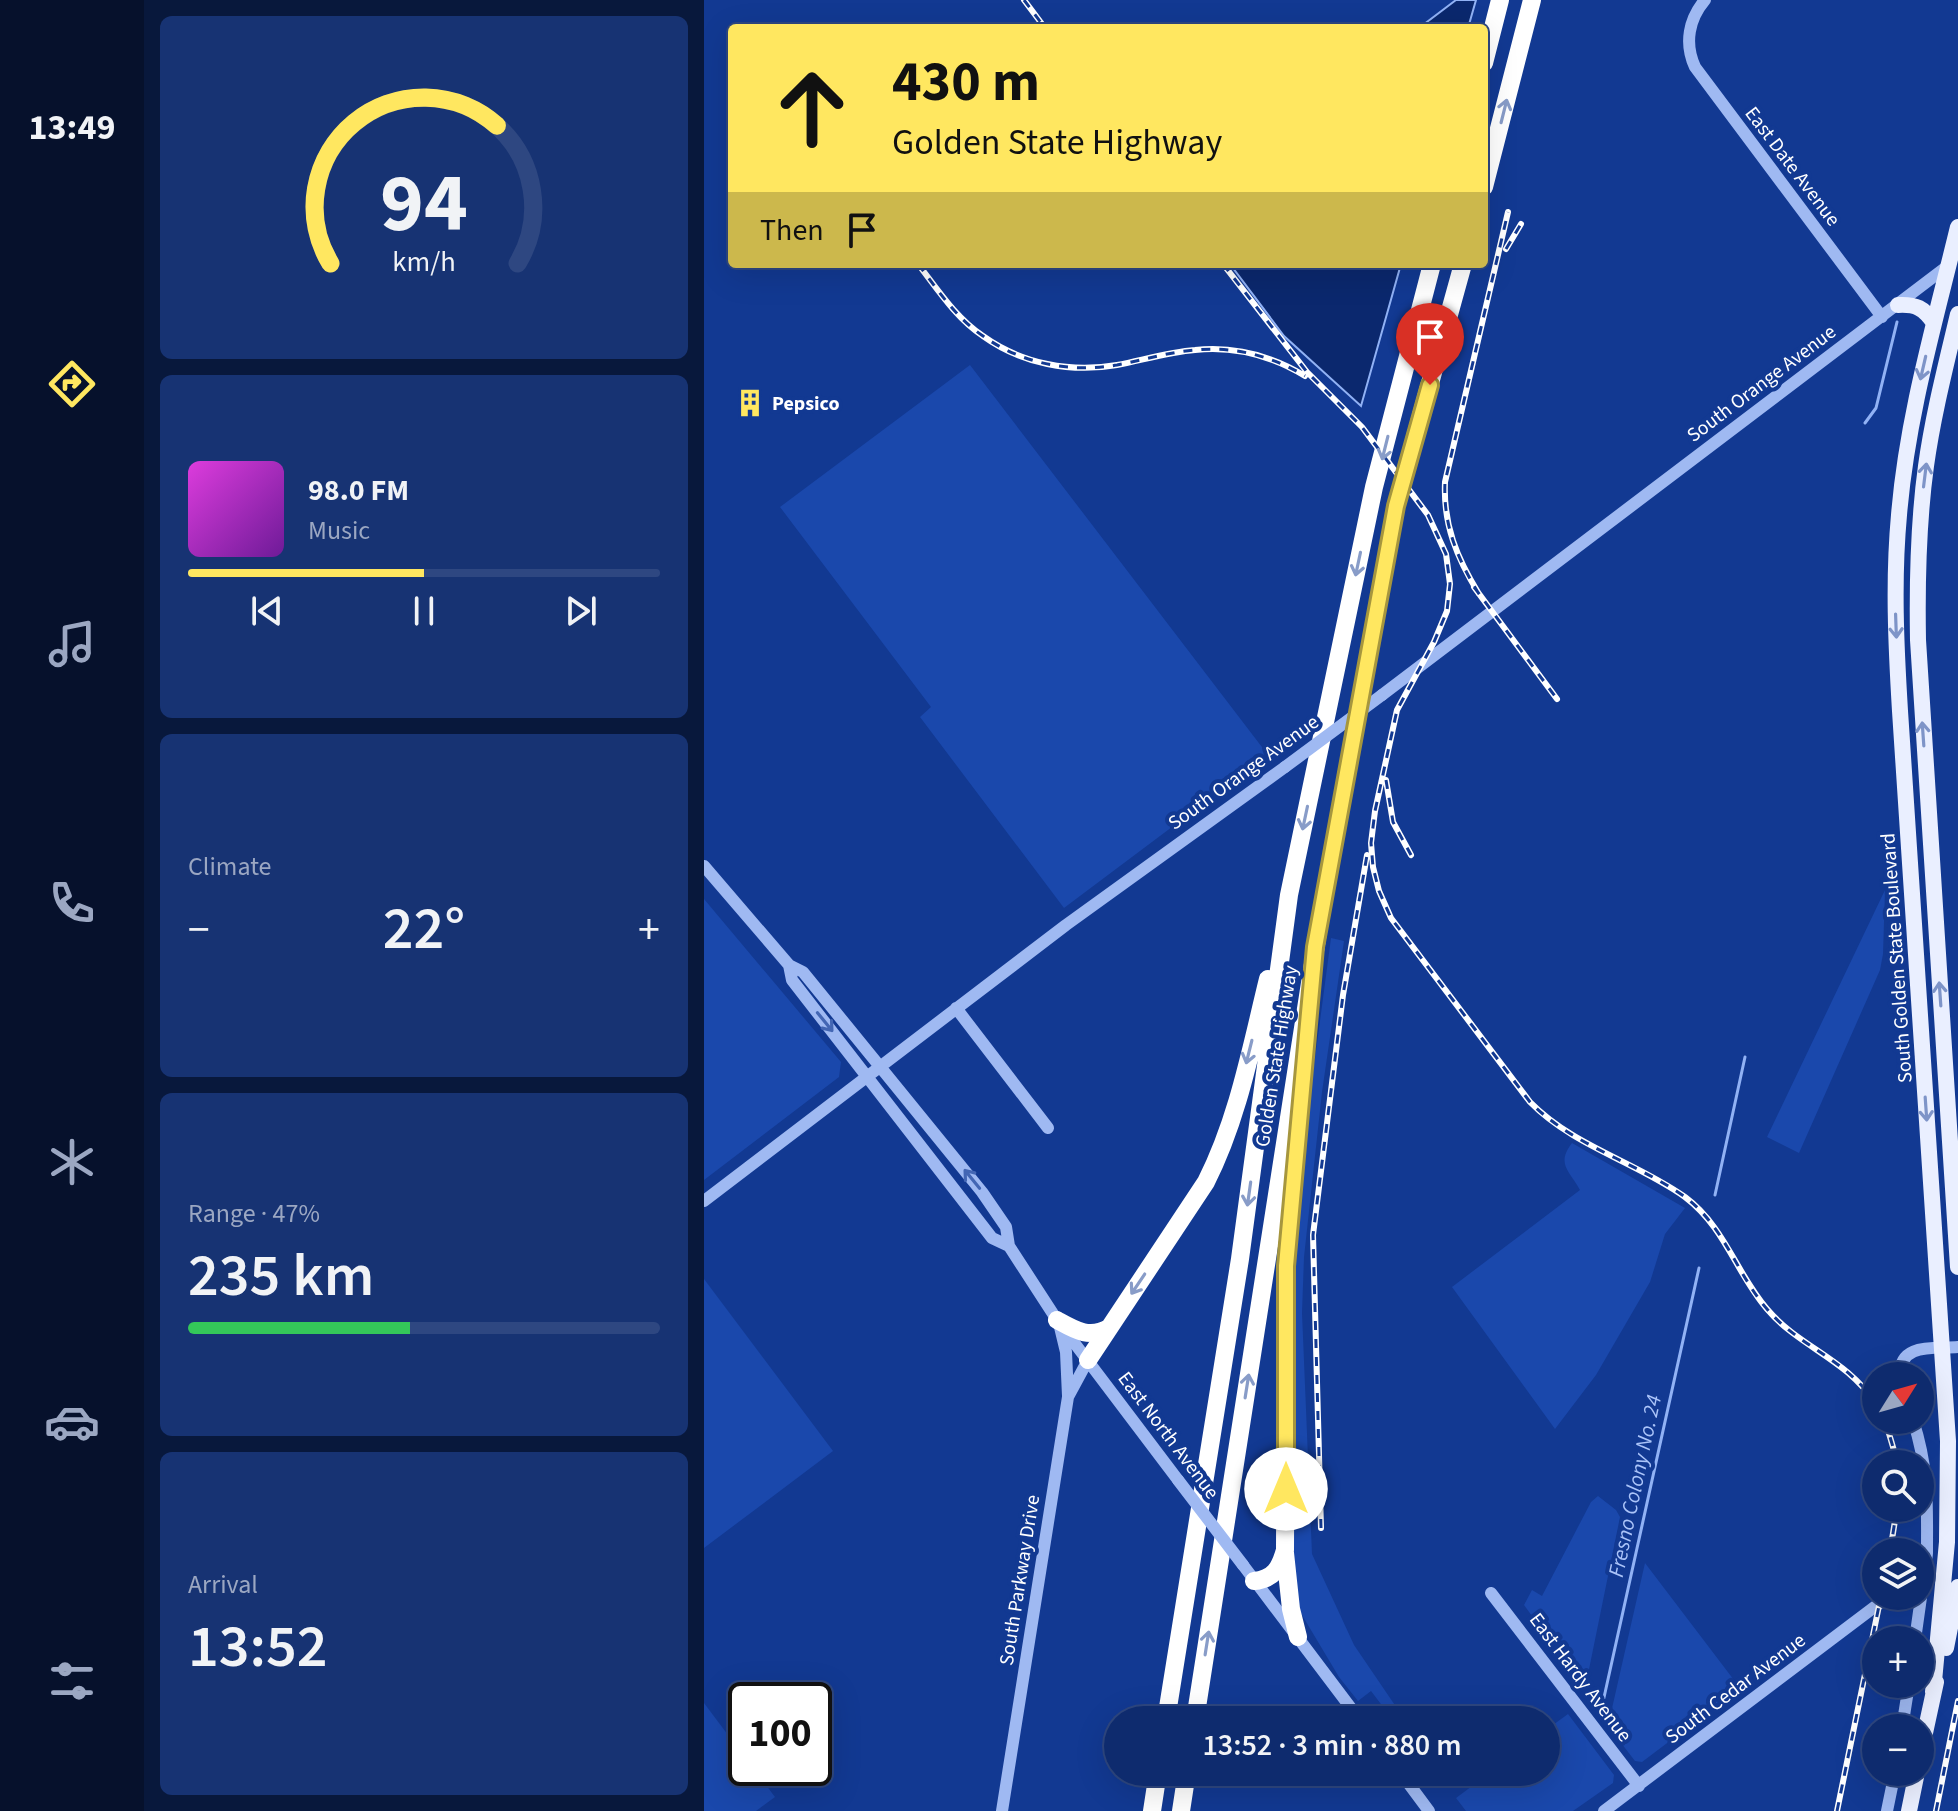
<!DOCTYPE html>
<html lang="en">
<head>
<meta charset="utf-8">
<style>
  :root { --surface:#0e2b6e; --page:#173373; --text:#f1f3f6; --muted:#9ba7c2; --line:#2e4781; --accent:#ffe760 }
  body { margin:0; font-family:"Source Sans 3",sans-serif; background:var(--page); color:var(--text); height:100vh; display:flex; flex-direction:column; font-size:30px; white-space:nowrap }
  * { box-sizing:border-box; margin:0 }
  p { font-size:26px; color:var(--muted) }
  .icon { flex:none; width:44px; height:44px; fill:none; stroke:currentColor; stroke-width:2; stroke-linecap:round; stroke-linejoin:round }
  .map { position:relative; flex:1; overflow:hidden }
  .side { display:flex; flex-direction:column; gap:16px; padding:16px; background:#08183c; width:560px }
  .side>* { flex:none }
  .banner { position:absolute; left:24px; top:24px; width:760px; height:244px; border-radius:8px; box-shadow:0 8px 32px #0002,0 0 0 2px var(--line); background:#ffe760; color:#111; overflow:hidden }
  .needle { width:52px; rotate:53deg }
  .controls { position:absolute; left:1158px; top:1362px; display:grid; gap:16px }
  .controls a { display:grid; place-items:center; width:72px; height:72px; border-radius:50%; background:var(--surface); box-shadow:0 8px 32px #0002,0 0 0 2px var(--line); font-size:40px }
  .speed { position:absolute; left:24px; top:1682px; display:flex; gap:16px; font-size:40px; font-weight:700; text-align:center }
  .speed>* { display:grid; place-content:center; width:104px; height:104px; border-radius:50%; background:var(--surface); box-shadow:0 8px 32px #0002,0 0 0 2px var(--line); line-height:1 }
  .speed .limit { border:4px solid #111; border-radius:12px; background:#fff; color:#111 }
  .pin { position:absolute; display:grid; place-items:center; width:68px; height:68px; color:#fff; margin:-82px -34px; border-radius:50% 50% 50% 0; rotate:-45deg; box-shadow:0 0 8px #0007 }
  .pin .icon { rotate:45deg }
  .me { position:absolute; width:88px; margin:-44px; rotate:0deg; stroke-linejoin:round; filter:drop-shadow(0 0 6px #0008) }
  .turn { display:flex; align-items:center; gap:28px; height:168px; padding:0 32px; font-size:36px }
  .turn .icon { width:104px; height:104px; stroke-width:2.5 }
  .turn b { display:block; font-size:56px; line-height:68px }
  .then { display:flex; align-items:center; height:76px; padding:0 32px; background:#0003; gap:16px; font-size:30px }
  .big { font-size:60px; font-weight:600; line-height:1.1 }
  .side .tile { flex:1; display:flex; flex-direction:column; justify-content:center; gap:12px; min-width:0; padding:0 28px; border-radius:12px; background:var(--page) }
  .side .dial { align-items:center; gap:0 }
  .dial svg { height:208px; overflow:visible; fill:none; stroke:var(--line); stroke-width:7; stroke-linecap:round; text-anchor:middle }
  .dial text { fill:var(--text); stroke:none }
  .song { display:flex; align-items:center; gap:24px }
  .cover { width:96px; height:96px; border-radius:12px; background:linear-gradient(135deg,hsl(300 70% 55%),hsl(280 70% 35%)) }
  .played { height:8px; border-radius:4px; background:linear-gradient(90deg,var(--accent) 50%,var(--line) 50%) }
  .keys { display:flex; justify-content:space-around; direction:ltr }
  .heat { display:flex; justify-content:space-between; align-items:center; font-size:44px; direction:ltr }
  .charge { height:12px; border-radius:6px; background:linear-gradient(90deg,#34c759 47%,var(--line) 0) }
  .trip { position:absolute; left:400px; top:1706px; width:456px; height:80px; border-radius:40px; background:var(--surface); box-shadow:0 8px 32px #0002,0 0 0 2px var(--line); font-weight:600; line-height:80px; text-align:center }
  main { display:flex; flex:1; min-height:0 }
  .menu { display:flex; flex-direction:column; width:144px; justify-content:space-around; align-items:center; background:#06112c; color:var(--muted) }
  .menu .icon { width:56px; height:56px }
  .menu .on { color:var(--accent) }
  .menu b { font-size:36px; color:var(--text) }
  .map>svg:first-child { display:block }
</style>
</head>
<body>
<main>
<nav class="menu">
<b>13:49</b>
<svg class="icon on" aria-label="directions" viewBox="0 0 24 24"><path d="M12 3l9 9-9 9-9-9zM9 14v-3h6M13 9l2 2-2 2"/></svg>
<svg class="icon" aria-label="music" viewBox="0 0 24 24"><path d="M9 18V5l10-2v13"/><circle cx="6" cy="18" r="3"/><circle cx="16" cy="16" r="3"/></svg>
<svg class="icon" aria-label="phone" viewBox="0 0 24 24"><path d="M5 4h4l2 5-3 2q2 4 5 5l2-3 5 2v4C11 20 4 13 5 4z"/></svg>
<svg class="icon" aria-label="climate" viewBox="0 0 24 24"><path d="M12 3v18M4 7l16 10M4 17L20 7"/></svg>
<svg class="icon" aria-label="car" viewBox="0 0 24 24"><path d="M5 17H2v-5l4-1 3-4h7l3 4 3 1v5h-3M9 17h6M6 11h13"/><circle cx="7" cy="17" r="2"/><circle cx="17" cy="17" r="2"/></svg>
<svg class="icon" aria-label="filters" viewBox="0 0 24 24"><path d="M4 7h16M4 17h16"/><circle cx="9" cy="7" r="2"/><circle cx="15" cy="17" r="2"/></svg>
</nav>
<section class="side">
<div class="tile dial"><svg viewBox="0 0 100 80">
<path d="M14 69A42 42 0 1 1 86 69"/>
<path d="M14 69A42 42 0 0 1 78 16" stroke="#ffe760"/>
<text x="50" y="56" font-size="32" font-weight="700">94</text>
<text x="50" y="72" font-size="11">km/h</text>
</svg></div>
<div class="tile">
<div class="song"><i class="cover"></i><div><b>98.0 FM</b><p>Music</p></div></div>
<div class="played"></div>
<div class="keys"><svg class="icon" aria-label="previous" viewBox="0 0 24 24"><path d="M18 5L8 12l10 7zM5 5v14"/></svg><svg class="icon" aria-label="pause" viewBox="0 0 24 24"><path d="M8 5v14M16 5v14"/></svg><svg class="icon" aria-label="next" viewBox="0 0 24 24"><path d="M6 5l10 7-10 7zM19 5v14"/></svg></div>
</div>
<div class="tile"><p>Climate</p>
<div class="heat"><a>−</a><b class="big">22°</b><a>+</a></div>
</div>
<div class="tile"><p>Range · 47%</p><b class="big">235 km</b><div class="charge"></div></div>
<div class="tile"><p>Arrival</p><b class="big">13:52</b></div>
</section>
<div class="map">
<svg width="1254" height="1811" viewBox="0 0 1254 1811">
  <rect width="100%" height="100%" fill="#123992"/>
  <!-- green -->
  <path fill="#1a48ac" d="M266,365L564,755L360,908L216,717L227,707L76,507Z
    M1181,890L1179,954L1176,970L1095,1153L1063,1137Z
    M0,899L137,1062L135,1077L0,1180Z
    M627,938L640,941L618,1092L600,1257L598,1313L608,1554L650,1645L701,1720H689L667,1691L654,1701L635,1677L595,1610L590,1567L586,1314L599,1149Z
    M868,1143L981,1208L961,1234L946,1282L892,1375L851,1429L748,1287L876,1190C865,1170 852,1164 868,1143Z
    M0,1279L129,1451L0,1548Z
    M894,1496L912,1510L916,1517L881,1689L820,1605L828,1590L838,1596L887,1502Z
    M941,1563L1036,1688L938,1762L931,1761L904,1726Z
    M0,1703L42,1759V1768H49L71,1797L52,1811H0Z
    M864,1714L910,1775L909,1783L869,1811H762L752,1798L787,1772H842V1730Z"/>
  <!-- water -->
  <path fill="#0b286e" stroke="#91b2f5" stroke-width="2" d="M752,0H772L764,28H715Z
    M526,264H697L657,406L580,336Z"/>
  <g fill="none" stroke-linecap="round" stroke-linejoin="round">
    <!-- stream -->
    <path stroke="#91b2f5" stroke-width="3" d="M1161,423L1172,408L1193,322
      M1011,1195L1041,1057
      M897,1711L995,1268"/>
    <!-- minor -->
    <path stroke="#9fb9f2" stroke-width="12" d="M1001,0C985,19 980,43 991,67L1178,317
      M678,695L1245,265
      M0,866L85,965L99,972L278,1192L302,1227L305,1246L353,1320L474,1480
      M85,965L88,980L288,1238L305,1246
      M252,1008L344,1128
      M0,1201L362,925L581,767
      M356,1327L362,1352L364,1396
      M1196,1376C1195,1342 1230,1349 1254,1347
      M1209,1420C1225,1470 1223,1502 1223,1553L1222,1562L1216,1569
      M539,1565L656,1720
      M787,1593L935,1786
      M1211,1640L1222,1562
      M1198,1728L1205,1684
      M696,1772L725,1811
      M298,1811L364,1397L384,1360
      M900,1811L1185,1596
      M1183,1811L1191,1772"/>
    <!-- major -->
    <path stroke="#eaefff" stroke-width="16" d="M1194,305C1212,304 1220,308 1230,323
      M1254,314C1242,365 1229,415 1222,466C1214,524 1213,582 1214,640L1254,1267
      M1242,1648L1254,1587
      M1229,1692L1243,1542L1244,1441L1196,711C1192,645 1189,580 1195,515C1203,417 1231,322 1254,227
      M1216,1756L1232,1682
      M1205,1811L1213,1772"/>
    <!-- highway -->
    <path stroke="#fff" stroke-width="18" d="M780,63L796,0
      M780,187L828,0
      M353,1320C371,1330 385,1339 405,1328
      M384,1360L502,1182C534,1119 547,1048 564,979
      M581,1553L587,1609L594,1637
      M550,1581C570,1579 576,1568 581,1550L582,1266L594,1129
      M462,1720L536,1259L585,895L670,487L728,264
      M491,1720L616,919L692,506L759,264
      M448,1811L454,1772
      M477,1811L483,1772"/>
    <defs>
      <path id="rail" d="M320,0L341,28
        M802,249L817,224
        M214,264C234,290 252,318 279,336C318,364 367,373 413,365C439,360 465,352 491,350C530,346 568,356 601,376
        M519,264L603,372L658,427L724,515L742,554L746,584L743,611L730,642L693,710L671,811L667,843L669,867L675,891L687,918L826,1102C869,1146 932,1162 981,1197C1021,1227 1032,1273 1063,1309C1096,1348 1142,1358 1172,1404
        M770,587L853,699
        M775,594C753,558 739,525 741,482L804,212
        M682,780L689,822L707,855
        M1181,1420L1194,1464
        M617,1528L609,1235L639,995L663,855
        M1186,1552L1193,1508
        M1133,1811L1177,1596
        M1232,1811L1254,1701"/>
    </defs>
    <!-- rail casing -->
    <use href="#rail" stroke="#fff" stroke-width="6"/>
    <!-- rail -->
    <use href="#rail" stroke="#123992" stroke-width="3" stroke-dasharray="9" stroke-linecap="butt"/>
    <!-- minor-bridge -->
    <path stroke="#9fb9f2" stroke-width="12" d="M581,767L678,695
      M474,1480L539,1565"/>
  </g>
  <!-- one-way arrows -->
  <defs><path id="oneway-shaft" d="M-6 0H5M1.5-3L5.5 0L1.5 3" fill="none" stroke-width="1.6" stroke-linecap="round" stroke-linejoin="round" transform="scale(2)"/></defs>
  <g stroke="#889cc8">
    <use href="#oneway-shaft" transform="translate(800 111) rotate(-76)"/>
    <use href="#oneway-shaft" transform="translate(681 448) rotate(104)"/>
    <use href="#oneway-shaft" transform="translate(654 564) rotate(102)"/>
    <use href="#oneway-shaft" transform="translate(601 818) rotate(102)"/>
    <use href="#oneway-shaft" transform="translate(545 1052) rotate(104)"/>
    <use href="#oneway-shaft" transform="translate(545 1194) rotate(98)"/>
    <use href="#oneway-shaft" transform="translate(434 1284) rotate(124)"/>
    <use href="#oneway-shaft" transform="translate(543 1386) rotate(-81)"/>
    <use href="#oneway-shaft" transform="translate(503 1643) rotate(-81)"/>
  </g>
  <g stroke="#7e94c8">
    <use href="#oneway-shaft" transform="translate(1219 368) rotate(103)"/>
    <use href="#oneway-shaft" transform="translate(1221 475) rotate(-83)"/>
    <use href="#oneway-shaft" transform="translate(1192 626) rotate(88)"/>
    <use href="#oneway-shaft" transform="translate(1219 734) rotate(-94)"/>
    <use href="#oneway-shaft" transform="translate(1236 994) rotate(-94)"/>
    <use href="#oneway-shaft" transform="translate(1222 1109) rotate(86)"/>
  </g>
  <g stroke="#4366b4">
    <use href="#oneway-shaft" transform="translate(121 1022) rotate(51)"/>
    <use href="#oneway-shaft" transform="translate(268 1179) rotate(-129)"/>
  </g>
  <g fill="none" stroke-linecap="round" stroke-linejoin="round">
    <defs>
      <path id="route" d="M582,1489V1266L611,947L692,506L726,385"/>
    </defs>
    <!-- route casing -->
    <use href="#route" stroke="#a6963e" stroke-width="20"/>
    <!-- route -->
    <use href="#route" stroke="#ffe760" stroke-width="14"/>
  </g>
  <!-- icons -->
  <defs>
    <symbol id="building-bare" viewBox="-9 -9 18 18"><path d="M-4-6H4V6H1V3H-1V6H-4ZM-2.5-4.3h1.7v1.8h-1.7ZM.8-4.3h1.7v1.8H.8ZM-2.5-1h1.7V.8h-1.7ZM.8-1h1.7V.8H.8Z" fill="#ffe760" stroke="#123992" stroke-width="2.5" paint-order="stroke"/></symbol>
  </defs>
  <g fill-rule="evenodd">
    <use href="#building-bare" x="26" y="383" width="40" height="40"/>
  </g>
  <g text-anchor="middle" stroke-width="8" stroke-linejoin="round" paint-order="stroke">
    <!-- street labels -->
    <g font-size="20" fill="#fff" stroke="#123992">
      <text transform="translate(1089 166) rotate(53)" y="7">East Date Avenue</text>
      <text transform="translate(1057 383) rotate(-37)" y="7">South Orange Avenue</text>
      <text transform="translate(539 772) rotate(-36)" y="7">South Orange Avenue</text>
      <text transform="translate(1192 958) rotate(-94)" y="7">South Golden State Boulevard</text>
      <text transform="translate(572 1056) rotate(-81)" y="7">Golden State Highway</text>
      <text transform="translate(465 1435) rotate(53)" y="7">East North Avenue</text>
      <text transform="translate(315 1580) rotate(-81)" y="7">South Parkway Drive</text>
      <text transform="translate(877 1677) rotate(53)" y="7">East Hardy Avenue</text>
      <text transform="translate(1031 1688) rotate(-37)" y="7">South Cedar Avenue</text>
    </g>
    <!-- poi labels -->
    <g font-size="20" font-weight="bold" fill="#fff" stroke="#123992" text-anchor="start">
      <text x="68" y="410">Pepsico</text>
    </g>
    <!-- water labels -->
    <g font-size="22" font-style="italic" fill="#abc4f9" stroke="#123992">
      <text transform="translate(930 1486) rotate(-78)" y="8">Fresno Colony No. 24</text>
    </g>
  </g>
</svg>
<div class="controls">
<a><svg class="needle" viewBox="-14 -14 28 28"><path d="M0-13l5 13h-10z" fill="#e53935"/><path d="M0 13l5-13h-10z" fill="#9ba7c2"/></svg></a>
<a><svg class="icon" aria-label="search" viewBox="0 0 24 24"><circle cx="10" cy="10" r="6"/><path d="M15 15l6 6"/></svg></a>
<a><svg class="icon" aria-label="layers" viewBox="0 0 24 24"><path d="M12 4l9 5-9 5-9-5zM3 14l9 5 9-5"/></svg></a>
<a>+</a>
<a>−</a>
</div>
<div class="speed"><div class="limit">100</div></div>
<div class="pin" style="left:726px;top:385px;background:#d93025"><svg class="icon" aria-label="arrive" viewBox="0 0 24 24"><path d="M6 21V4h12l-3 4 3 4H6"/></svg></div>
<svg class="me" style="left:582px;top:1489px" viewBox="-20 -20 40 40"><circle r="19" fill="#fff"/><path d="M0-13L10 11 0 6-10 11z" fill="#ffe760"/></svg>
<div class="trip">13:52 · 3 min · 880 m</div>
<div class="banner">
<div class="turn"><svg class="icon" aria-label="ahead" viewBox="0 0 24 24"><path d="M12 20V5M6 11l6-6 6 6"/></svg><div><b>430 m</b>Golden State Highway</div></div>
<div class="then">Then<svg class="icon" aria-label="arrive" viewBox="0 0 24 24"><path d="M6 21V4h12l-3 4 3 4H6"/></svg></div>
</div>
</div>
</main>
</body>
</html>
